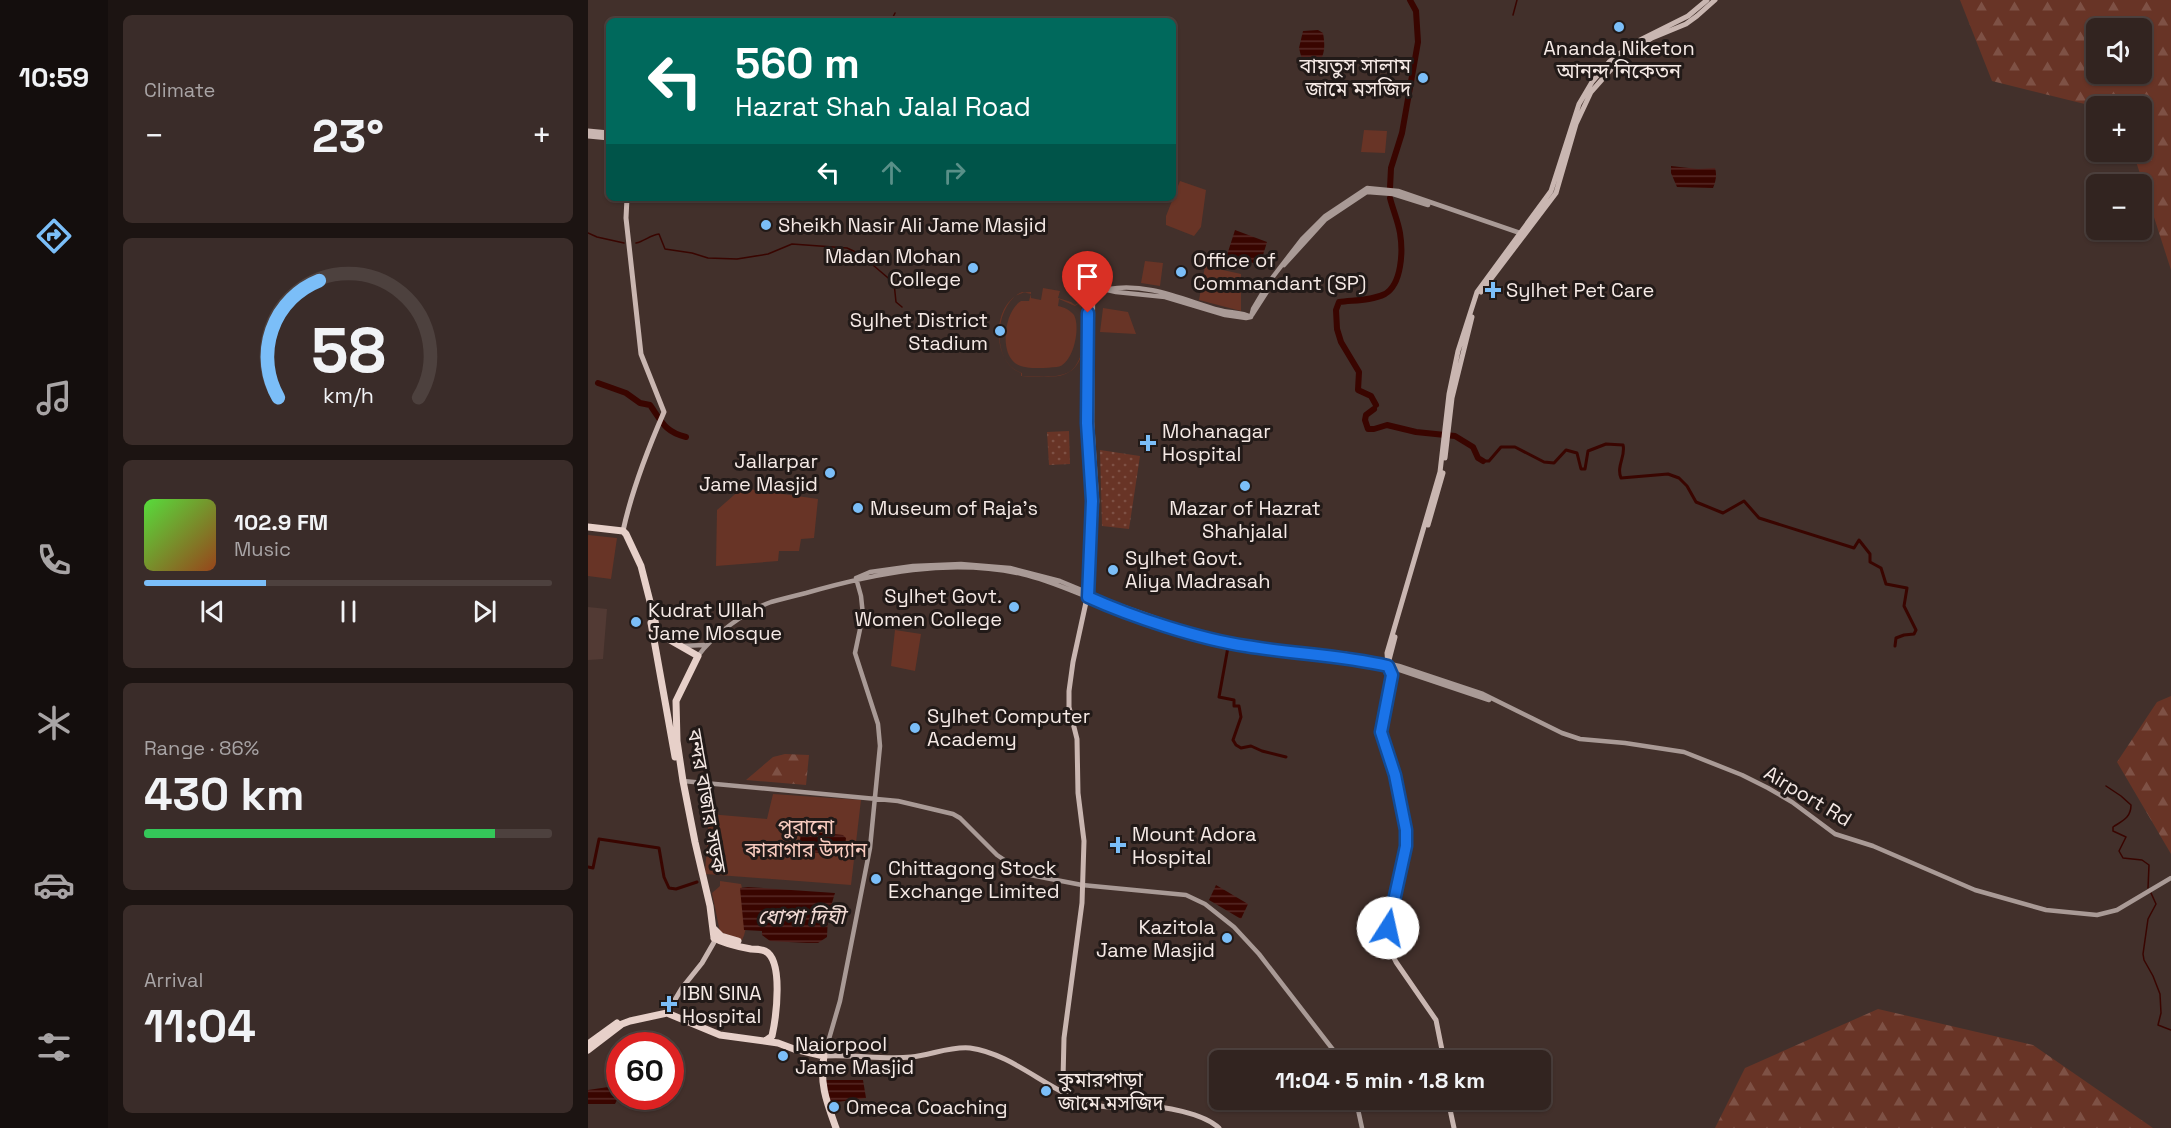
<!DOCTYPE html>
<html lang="en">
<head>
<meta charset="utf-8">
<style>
  :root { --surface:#322420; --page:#3a2c29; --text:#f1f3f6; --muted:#a8a4a5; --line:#4d413e; --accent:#7bbef8 }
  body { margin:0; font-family:"Space Grotesk","Noto Sans Bengali",sans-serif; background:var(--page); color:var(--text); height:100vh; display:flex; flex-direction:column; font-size:22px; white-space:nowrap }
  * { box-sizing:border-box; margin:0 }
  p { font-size:20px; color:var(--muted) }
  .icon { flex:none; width:33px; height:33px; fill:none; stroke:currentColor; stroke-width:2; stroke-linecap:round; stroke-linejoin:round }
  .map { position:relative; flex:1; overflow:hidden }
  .side { display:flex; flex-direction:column; gap:15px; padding:15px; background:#1c1412; width:480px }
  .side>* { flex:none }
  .guide { position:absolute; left:18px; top:18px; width:570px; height:183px; border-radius:9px; box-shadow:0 2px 4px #0004,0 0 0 2px var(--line); background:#00695c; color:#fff; overflow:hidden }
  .fabs { position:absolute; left:1498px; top:18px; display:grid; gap:12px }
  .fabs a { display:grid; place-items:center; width:66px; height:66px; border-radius:9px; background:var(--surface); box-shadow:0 2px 4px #0004,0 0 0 2px var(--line); font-size:30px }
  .speed { position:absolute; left:18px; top:1032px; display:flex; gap:12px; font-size:30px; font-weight:700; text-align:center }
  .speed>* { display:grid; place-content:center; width:78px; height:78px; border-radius:50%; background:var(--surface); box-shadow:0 2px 4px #0004,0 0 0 2px var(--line); line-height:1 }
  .speed .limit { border:9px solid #d22; background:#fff; color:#111 }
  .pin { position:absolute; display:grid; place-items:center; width:51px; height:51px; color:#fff; margin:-62px -26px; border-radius:50% 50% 50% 0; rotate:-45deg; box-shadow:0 0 6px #0007 }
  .pin .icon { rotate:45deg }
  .me { position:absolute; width:66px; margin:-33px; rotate:10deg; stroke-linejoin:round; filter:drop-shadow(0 0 4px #0008) }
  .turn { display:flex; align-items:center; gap:21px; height:126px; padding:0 30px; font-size:27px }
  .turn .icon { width:78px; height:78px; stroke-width:2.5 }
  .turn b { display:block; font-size:42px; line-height:51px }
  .lanes { display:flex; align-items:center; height:57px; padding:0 30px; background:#0003; justify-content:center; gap:30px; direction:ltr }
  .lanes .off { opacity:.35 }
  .big { font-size:45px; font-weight:600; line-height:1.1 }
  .side .card { flex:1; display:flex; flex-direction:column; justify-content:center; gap:9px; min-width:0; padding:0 21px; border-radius:9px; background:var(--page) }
  .side .dial { align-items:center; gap:0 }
  .dial svg { height:156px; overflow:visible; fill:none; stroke:var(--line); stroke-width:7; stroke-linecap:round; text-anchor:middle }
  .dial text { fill:var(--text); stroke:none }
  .song { display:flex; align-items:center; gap:18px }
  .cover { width:72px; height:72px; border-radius:9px; background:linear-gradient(135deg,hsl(110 70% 55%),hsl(20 70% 35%)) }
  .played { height:6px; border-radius:3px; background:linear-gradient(90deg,var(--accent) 30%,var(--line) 30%) }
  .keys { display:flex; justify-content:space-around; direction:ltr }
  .heat { display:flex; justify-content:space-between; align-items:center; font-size:33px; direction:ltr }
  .charge { height:9px; border-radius:4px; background:linear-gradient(90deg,#34c759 86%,var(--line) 0) }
  .trip { position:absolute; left:621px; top:1050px; width:342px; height:60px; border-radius:9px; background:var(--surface); box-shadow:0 2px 4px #0004,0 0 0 2px var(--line); font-weight:600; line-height:60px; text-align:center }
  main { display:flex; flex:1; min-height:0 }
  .dock { display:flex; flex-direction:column; width:108px; justify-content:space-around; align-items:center; background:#140e0d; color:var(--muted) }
  .dock .icon { width:42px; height:42px }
  .dock .on { color:var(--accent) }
  .dock b { font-size:27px; color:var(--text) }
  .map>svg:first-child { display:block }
</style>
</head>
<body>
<main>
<nav class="dock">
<b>10:59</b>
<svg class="icon on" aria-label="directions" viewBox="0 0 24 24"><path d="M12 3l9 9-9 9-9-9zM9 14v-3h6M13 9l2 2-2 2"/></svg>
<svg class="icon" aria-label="music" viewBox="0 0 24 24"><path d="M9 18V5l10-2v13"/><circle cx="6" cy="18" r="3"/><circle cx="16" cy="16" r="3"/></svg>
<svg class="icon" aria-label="phone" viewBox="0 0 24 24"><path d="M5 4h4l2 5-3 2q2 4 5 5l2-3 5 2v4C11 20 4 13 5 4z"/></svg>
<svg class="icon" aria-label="climate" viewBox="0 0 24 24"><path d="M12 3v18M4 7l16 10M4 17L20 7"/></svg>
<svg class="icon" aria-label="car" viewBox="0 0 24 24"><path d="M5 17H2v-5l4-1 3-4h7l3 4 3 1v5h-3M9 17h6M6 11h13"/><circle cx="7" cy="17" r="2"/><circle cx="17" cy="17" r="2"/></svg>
<svg class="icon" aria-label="filters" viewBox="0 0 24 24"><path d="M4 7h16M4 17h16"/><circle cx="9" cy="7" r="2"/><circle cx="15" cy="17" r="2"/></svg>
</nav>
<section class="side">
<div class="card"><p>Climate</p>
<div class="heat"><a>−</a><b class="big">23°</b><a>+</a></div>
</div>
<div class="card dial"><svg viewBox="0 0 100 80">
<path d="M14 69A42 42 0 1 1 86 69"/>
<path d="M14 69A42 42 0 0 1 35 9" stroke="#7bbef8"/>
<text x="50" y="56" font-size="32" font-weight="700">58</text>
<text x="50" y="72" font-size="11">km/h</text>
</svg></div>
<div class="card">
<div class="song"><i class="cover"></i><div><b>102.9 FM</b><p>Music</p></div></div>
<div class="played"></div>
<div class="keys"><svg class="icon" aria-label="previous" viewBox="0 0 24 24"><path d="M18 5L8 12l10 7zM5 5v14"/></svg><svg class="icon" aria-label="pause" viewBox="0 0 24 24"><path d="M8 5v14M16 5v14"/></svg><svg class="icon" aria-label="next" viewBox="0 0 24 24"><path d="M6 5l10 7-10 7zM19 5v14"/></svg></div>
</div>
<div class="card"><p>Range · 86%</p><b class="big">430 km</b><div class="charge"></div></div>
<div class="card"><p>Arrival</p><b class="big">11:04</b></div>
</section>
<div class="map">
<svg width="1583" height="1128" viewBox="0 0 1583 1128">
  <defs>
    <pattern id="grass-dots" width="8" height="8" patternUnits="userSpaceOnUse" patternTransform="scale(1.5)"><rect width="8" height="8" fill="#683426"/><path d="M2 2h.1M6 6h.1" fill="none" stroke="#7e5145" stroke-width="1.8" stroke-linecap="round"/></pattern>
    <pattern id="forest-firs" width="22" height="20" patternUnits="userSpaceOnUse" patternTransform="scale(1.5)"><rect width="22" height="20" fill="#683426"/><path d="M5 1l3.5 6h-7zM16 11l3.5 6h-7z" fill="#7e5145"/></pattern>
    <pattern id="water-rules" width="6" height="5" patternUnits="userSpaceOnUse" patternTransform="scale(1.5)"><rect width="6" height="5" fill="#390500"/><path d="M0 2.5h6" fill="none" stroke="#562925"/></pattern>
  </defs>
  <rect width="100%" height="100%" fill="#42302b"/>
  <!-- built -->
  <path fill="#523a34" d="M0,607L19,609L15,659L0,660Z"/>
  <!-- grass -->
  <path fill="url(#grass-dots)" d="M481,431L482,464L461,465L459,432Z
    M512,450L552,456L541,529L514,526Z"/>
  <!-- forest -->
  <path fill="url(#forest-firs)" fill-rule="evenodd" d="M1372,0H1583V270L1545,152H1554V106L1509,107L1404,81ZM1509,28H1554V74H1509Z
    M1583,696V854L1529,762L1569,702Z
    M197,754L221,755L218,785L158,780L185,757Z
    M1290,1009L1445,1045L1565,1128H1127L1157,1068Z"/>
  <!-- green -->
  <path fill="#683426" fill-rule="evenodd" d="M776,130L799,131L797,153L773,152Z
    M592,181L618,190L613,227L606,236L578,225V216Z
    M557,261L575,263L572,286L553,283Z
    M617,266L653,274V311L611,300Z
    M455,288L472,291L470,298L483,302L487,305L490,303C499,315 498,325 497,339C492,382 469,378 433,376V373C400,361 404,291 443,292V298L453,300ZM434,292L443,294L441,301H433C417,310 411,351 427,363C437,370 457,368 469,367C485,365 493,328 486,315C482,310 476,307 470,306L471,299L487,306L490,304C490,304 495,311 495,311C502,325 495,365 481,372C468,379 448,376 434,376V373C402,363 406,304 434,292Z
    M515,308L540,312L548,334L512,332Z
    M154,488L230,499L226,538L213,539L211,551H191L190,561L128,566L129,510Z
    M0,535L29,538L23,579L0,576Z
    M307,630L333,634L327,671L303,666Z
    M185,794L273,800L263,885L117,874L121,814L179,819Z
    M132,881L153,884C157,899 162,926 154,940L132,932L124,893L132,886Z"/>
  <!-- water -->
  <path fill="url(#water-rules)" d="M730,30L735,33C737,44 738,58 727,65L714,60L711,48L715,31Z
    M1083,166L1110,169L1127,168C1129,174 1128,181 1125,188L1089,187L1083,173Z
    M647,230L679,242L672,265L639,255Z
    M213,831L255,835L258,838L256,855L211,851Z
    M628,885L660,904L653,919L621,900Z
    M160,887L247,893L240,916L239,937L230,943H219L182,941L174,935V931L156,930L152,888Z
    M238,1080H275L278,1098L242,1103Z
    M27,1086L30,1098L27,1104H0V1090Z"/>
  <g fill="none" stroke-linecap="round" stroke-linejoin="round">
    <!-- stream -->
    <path stroke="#390500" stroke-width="1.5" d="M925,15L929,0
      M301,21L304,19L307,13
      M0,233L9,237L36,243
      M48,243C57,241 62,235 71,234L77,249L104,253L120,258L149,259L180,254L204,244L259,248L272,254L306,283L308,302L314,307
      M1518,786L1533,796L1543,805C1543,818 1534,821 1525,827V831L1538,837L1531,851L1535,858L1554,860L1561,865L1560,888
      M1563,893L1568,904L1560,919L1555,954L1556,960L1565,976L1572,994L1573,1013L1570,1025L1583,1030"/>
    <!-- canal -->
    <path stroke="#390500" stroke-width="3" d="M895,461H901L913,447H927L956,462L966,463L978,450L989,453L993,469H997L1000,451L1018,444L1035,445C1038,456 1028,466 1033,478L1080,474L1091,478L1099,486L1108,502L1135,513L1156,501L1171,518L1266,548L1271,540L1282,554V562L1293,568L1298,584L1319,588L1316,606L1328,630L1326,634L1316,635L1308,638L1307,646
      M640,647L631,697L646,700V706H651L653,717L645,740L648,745L653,748L663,746L674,751L698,757
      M0,867L5,868L11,839L71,848L76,877L81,888L88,889L109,882"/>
    <!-- river -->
    <path stroke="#390500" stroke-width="6" d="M802,188L803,168L814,133L830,42L828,11L822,0
      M10,383L38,393L52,403L62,405C74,422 77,432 98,437
      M788,405L783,396L770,390L771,372L753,342L749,329L748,310L751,302C765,300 783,301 797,294C814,284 815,251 812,233C810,221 805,210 802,198
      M786,409L778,415L777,420L780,429H786L799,425L828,432L867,436L885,447L890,458L895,461"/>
    <!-- secondary -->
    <path stroke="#a99a96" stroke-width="4.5" d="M696,265L737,220L779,192L805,194L840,205
      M506,287L528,292L577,297L637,315L658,318L663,317
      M521,289C558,282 596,300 631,310C641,313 654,312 663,317
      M501,290L499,408L504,501L501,574
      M664,315L682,287
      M663,317L665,309L681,282L714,239L737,216L779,188L810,191L932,233
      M268,578L282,572L325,566L373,564L422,568L472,581L525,603L599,629L639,640L676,646L758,654L811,666L895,694L974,733L992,739L1037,743L1096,752L1154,775L1180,788L1204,802L1247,834L1285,846L1387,890L1458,910L1509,915L1529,910L1583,878
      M500,593L504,569L509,501L504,422L505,289
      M94,646L116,645
      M713,652L766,659L800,666L901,700
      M110,656C125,635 158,611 183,602C194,599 206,596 218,593C288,573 361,558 434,574C461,580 486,592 512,602C540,614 569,622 598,632
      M95,781L310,801L365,814L372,818L409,855L437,874L494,885L598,895L617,904L646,927L671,954L753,1060
      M236,1056L252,1001L282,848L292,746L290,724L267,653L275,615L273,596L268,578
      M768,1100L774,1128"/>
    <!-- primary -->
    <path stroke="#c9b6b1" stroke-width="5" d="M0,131L21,133
      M0,136L21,138
      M893,292L968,193L988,124L1003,92L1034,57L1064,38L1098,24L1109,16L1127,0
      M857,458L864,398L884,317
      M840,525L855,473
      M35,531C44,489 59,451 76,412L53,354L38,218L39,198
      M801,660L807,637
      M79,1013L94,988L114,963L129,937
      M236,1056C265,1054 294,1060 323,1057C343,1055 363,1046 382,1048C427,1054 464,1095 507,1105C522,1109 538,1106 553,1106C575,1106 615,1113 631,1128
      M856,1060L848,1020L808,962L802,950L800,935L802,912L818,846V830L807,775L793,732L804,675L800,666L799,653L852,472L861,394L870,351L889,292L963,191L991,104L1004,82L1021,62L1044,44L1100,16L1119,0
      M479,1093L475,1079L476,1038L494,903L496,841L490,793L489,739L481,707V691L485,662L500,593
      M860,1100L866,1128"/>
    <!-- highway -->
    <path stroke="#e7d0c9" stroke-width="7" d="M0,527L35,531L38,534L53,566L69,629L82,640L110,656L88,701L89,741L95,781L107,842L122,906L126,938
      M63,623L87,757
      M126,929L133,936L150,941
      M126,938C137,944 151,947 163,949C167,949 172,949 177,951C196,960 188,1018 184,1036L177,1041
      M0,1044L29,1023
      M0,1050L34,1024L42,1021L79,1013L132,1035L190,1043L206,1049L236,1056C231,1083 239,1103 248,1128"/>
  </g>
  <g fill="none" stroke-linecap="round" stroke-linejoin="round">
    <defs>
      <path id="route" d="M500,313L499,423L504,501L500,597C544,617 611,639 658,646C706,654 753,655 800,666L804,675L793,732L807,775L818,830V846L800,928"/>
    </defs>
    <!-- route casing -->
    <use href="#route" stroke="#114b97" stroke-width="15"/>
    <!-- route -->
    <use href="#route" stroke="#1a73e8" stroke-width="10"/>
  </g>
  <!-- markers -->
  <g fill="#7bbef8" stroke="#221a18" stroke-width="2">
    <circle cx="1031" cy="27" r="6"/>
    <circle cx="835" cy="78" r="6"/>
    <circle cx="178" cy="225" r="6"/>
    <circle cx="385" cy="268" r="6"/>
    <circle cx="593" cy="272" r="6"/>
    <path d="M902 281h6v6h6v6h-6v6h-6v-6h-6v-6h6z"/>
    <circle cx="412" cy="331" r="6"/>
    <path d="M557 434h6v6h6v6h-6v6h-6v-6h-6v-6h6z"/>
    <circle cx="242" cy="473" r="6"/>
    <circle cx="657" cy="486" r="6"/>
    <circle cx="270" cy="508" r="6"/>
    <circle cx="525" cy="570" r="6"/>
    <circle cx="426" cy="607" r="6"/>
    <circle cx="48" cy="622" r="6"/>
    <circle cx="327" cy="728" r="6"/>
    <path d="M527 836h6v6h6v6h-6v6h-6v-6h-6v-6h6z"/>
    <circle cx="288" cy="879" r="6"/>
    <circle cx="639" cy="938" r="6"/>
    <path d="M78 995h6v6h6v6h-6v6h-6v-6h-6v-6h6z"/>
    <circle cx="195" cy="1056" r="6"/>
    <circle cx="458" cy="1091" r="6"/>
    <circle cx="246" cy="1107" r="6"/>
  </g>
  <g text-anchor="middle" stroke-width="6" stroke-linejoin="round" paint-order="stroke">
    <!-- poi labels -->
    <g font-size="20" fill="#f5e9e5" stroke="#221a18" text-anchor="start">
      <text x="1031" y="55" text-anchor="middle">Ananda Niketon<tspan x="1031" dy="23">আনন্দ নিকেতন</tspan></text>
      <text x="823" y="73" text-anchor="end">বায়তুস সালাম<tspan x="823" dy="23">জামে মসজিদ</tspan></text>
      <text x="190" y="232">Sheikh Nasir Ali Jame Masjid</text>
      <text x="373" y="263" text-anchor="end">Madan Mohan<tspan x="373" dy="23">College</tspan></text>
      <text x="605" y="267">Office of<tspan x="605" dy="23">Commandant (SP)</tspan></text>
      <text x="918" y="297">Sylhet Pet Care</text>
      <text x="400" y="327" text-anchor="end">Sylhet District<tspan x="400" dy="23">Stadium</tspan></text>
      <text x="574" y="438">Mohanagar<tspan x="574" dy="23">Hospital</tspan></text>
      <text x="230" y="468" text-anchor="end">Jallarpar<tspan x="230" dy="23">Jame Masjid</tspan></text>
      <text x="282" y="515">Museum of Raja's</text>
      <text x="657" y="515" text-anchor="middle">Mazar of Hazrat<tspan x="657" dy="23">Shahjalal</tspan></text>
      <text x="537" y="565">Sylhet Govt.<tspan x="537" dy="23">Aliya Madrasah</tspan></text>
      <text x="414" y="603" text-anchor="end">Sylhet Govt.<tspan x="414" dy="23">Women College</tspan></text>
      <text x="60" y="617">Kudrat Ullah<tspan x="60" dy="23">Jame Mosque</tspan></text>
      <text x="339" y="723">Sylhet Computer<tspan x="339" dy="23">Academy</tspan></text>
      <text x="544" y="841">Mount Adora<tspan x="544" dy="23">Hospital</tspan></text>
      <text x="300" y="875">Chittagong Stock<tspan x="300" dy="23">Exchange Limited</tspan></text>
      <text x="627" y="934" text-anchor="end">Kazitola<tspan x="627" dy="23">Jame Masjid</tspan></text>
      <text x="94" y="1000">IBN SINA<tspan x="94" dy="23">Hospital</tspan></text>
      <text x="207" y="1051">Naiorpool<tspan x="207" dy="23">Jame Masjid</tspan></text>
      <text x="470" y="1087">কুমারপাড়া<tspan x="470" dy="23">জামে মসজিদ</tspan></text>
      <text x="258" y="1114">Omeca Coaching</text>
    </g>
    <!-- street labels -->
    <g font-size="20" fill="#f5e9e5" stroke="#221a18">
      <text transform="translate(1220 796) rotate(31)" y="7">Airport Rd</text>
      <text transform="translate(119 801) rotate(80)" y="7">বন্দর বাজার সড়ক</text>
    </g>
    <!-- park labels -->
    <g font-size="20" fill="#f9ccc0" stroke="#221a18">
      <text x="218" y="834">পুরানো<tspan x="218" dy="23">কারাগার উদ্যান</tspan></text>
    </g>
    <!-- water labels -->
    <g font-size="21" font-style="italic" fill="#f1dad4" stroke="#221a18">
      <text x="213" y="924">ধোপা দিঘী</text>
    </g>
  </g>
</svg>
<div class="fabs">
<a><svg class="icon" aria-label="sound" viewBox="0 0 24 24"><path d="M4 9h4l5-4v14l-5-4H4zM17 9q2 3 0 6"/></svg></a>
<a>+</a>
<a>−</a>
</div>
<div class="speed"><div class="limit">60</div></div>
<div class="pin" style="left:500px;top:313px;background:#d93025"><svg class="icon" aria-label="arrive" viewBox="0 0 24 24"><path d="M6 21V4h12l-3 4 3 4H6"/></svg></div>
<svg class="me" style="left:800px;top:928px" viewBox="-20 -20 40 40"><circle r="19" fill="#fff"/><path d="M0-13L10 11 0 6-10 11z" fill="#1a73e8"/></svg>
<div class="trip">11:04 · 5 min · 1.8 km</div>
<div class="guide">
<div class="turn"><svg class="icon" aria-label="left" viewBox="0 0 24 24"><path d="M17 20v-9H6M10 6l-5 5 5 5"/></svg><div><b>560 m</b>Hazrat Shah Jalal Road</div></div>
<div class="lanes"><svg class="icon" aria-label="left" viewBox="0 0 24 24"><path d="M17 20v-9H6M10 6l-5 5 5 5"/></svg><svg class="icon off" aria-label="ahead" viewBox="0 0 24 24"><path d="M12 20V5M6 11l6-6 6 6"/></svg><svg class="icon off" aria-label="right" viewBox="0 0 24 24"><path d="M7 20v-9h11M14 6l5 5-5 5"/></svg></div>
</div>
</div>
</main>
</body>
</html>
